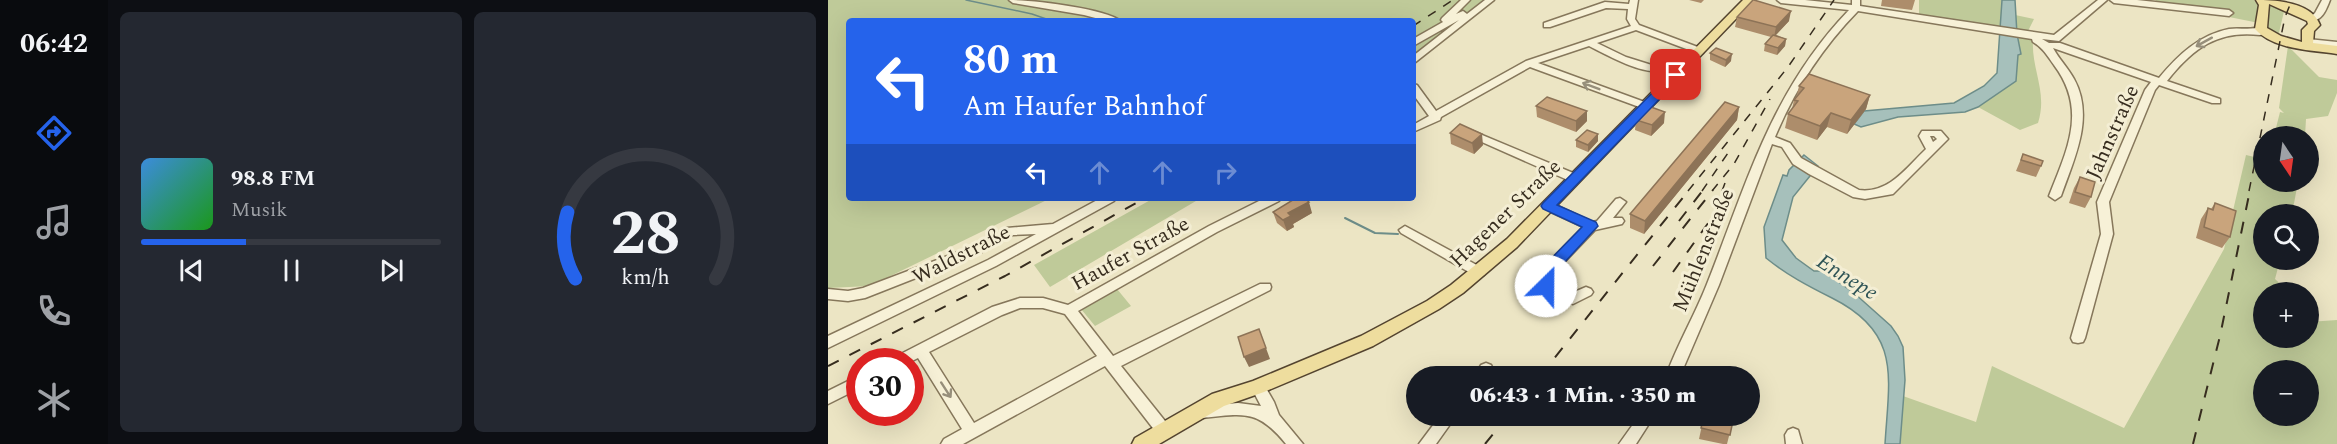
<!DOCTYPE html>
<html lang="de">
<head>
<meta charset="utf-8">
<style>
  :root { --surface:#171b24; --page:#242831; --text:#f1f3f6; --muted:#9ea1a6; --line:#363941; --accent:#2563eb }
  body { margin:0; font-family:Spectral,serif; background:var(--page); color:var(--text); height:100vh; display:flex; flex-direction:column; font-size:22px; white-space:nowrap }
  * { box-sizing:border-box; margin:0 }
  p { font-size:20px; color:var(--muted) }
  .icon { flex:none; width:33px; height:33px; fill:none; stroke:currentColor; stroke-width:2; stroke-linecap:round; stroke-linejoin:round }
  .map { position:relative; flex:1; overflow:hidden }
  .side { display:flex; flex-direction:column; gap:12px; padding:12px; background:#0d0f14; width:720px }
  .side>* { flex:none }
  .guide { position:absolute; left:18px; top:18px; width:570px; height:183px; border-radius:6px; box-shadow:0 6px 24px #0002; background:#2563eb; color:#fff; overflow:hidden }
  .needle { width:39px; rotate:167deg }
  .buttons { position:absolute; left:1425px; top:126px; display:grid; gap:12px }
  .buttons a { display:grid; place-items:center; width:66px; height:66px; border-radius:50%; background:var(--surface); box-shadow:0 6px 24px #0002; font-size:30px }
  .speed { position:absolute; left:18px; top:348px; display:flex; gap:12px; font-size:30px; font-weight:700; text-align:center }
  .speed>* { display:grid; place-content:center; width:78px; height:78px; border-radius:50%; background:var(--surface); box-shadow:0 6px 24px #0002; line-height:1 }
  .speed .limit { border:9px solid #d22; background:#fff; color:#111 }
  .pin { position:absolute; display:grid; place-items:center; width:51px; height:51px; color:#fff; margin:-26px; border-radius:12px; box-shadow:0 3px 9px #0006 }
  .me { position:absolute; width:66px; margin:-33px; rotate:23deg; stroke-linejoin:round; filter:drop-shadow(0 0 4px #0008) }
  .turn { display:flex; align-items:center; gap:21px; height:126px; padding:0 18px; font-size:27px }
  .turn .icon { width:78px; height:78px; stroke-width:2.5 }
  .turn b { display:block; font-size:42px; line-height:51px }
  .lanes { display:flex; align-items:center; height:57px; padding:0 18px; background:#0003; justify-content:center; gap:30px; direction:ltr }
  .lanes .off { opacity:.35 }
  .side .widget { flex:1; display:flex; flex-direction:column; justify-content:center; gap:9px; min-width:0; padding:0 21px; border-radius:9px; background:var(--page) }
  .side .dial { align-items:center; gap:0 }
  .dial svg { height:156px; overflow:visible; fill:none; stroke:var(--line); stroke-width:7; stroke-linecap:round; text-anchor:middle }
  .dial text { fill:var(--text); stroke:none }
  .song { display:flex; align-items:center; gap:18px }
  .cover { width:72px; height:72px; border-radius:9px; background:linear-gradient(135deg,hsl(210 70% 55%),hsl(120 70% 35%)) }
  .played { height:6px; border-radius:3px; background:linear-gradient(90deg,var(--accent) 35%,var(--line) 35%) }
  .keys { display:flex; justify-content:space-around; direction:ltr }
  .side .tiles { flex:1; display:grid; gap:12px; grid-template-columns:repeat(2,1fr) }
  .trip { position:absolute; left:578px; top:366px; width:354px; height:60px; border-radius:30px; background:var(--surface); box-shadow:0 6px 24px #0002; font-weight:800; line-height:60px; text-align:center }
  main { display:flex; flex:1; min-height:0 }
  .dock { display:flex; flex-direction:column; width:108px; justify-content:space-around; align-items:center; background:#090b0e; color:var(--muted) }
  .dock .icon { width:42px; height:42px }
  .dock .on { color:var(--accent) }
  .dock b { font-size:27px; color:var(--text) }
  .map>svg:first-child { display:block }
</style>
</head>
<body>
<main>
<nav class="dock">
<b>06:42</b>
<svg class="icon on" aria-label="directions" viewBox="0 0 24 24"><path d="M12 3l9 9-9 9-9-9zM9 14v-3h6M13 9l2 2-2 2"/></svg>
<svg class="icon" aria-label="music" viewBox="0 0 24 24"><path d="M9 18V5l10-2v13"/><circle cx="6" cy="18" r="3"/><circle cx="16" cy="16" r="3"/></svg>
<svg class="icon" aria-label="phone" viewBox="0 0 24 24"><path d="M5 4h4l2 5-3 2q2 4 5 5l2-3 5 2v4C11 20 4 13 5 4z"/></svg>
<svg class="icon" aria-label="climate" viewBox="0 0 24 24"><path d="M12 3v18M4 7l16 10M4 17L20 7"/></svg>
</nav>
<section class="side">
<div class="tiles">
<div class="widget">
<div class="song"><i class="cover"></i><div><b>98.8 FM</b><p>Musik</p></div></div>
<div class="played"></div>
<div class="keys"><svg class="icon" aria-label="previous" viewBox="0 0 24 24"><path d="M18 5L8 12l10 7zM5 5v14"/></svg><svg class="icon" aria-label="pause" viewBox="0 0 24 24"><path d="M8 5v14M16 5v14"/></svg><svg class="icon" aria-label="next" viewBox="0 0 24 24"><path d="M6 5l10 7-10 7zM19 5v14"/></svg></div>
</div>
<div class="widget dial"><svg viewBox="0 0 100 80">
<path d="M14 69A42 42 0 1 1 86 69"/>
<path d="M14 69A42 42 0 0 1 10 35" stroke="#2563eb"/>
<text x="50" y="56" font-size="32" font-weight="700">28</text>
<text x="50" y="72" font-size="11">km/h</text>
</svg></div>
</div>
</section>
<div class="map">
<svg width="1509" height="444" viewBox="0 0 1509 444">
  <rect width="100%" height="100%" fill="#ece5c4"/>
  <!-- green -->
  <path fill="#bfca99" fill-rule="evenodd" d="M0,0H663L585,62V21H285L279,19L276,21H21V198H223L42,286L0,288Z
    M1091,0H1174L1173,12L1206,19L1200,31L1091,14Z
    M1327,0H1426L1433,5L1431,23L1331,3Z
    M1442,6L1457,7L1450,37L1439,31Z
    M1192,35L1205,39C1203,70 1220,91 1210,123L1192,130L1150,107L1188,81L1190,55L1193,54L1190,37Z
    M1460,46L1491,77L1509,80V93L1500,116L1478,119L1477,136H1446L1452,112L1456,113L1451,108Z
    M1418,155L1435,159L1436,182H1470L1464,214H1436V260H1452L1447,279L1460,291L1436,292V338H1480L1481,322L1509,320V444H1072L1075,396L1148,422L1164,366L1296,428L1396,249ZM1436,370H1480V416H1436Z
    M326,198H373L222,287L206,265Z
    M289,289L303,306L267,326L253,309Z"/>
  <!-- water -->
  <path fill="#a6c0bb" stroke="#6d8d89" stroke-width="1.5" d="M1174,0H1187L1189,34L1193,54L1190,55L1188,81L1150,107L1137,112L1070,117L1033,127L1026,124L1036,111L1126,103L1156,86L1169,73Z
    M976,155L990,166L965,197L954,240L968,258L986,271H995L1026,293L1063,326L1070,336L1075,347L1077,380L1072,444H1057C1061,377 1074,333 1004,298C980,286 959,275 938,258L936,227L955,175L959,176L961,170Z"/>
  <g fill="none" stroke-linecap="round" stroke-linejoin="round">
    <!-- stream-far1 -->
    <path stroke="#6d8d89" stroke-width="1.5" d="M138,0L204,14L224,21"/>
    <!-- stream -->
    <path stroke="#6d8d89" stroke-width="2" d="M517,218L547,233L570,234"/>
    <!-- minor-tunnel -->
    <path stroke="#c8c0a3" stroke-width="10" stroke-dasharray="10 5" stroke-linecap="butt" d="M827,69L839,72"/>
    <defs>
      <path id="minor" d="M181,0C205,0 275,8 293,21H279L256,15L185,3Z
        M633,0H642L628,14L635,11L639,14L657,0H666L585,64V56L631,20L585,46V39L615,22L613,20L614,18Z
        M802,0H810L807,19L811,25L875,49V53H869L808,30L769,43L798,57L830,67V71C811,73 779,55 761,46L710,63L822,104L823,106L822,108H814L702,67L613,117L612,120L585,132V125L601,116L585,94V84L589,85L608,111L698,61L803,26L799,19L800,9L778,8L722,27H716V23L777,2L801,4Z
        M949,0H977L1024,5V0H1032V6L1226,35L1270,0H1279L1231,41L1214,39L1221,43H1232L1331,78C1350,55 1371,35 1401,29C1411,27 1424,31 1433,26L1438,29L1435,34L1432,35C1390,30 1365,48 1339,81L1392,99V103H1384L1331,85L1327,90L1281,202L1285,234L1257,338L1255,342L1250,343L1245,342L1243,338L1273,234L1269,202L1317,90L1323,82L1225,48C1231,59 1240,68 1246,79C1267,117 1246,159 1233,196L1227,200L1221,196C1239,150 1260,110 1226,65C1219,55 1215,48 1205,42L1204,39L1030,11C994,48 967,89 947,137L962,143L973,158L1031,190C1061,194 1079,167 1098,149L1091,136L1094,131H1113L1120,139L1065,194L1037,199L1025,197L981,174L965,164L954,147L944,144L891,285L852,376H838C849,345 867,315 879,284C919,183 943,91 1021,10L953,3ZM1102,136H1106L1109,139L1105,142Z
        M1282,0H1309L1401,10L1405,13L1401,16L1286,3Z
        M1494,0H1502C1498,10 1494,22 1481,21L1480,19L1487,13Z
        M1480,39L1509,42V48L1477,44L1475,42Z
        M642,130L750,175L752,178L750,181H742L638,135L637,133Z
        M273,198H288L286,201L168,266L0,348V336L160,260L208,234L185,235L154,252L37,298L20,301L0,299V289L20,291L35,288L146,246L179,228L225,224Z
        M437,198H453L451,201L389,232L250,311L285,356L432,284H442L443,287L442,290L293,366L341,426L344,431L341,436L336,438L331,436L277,366L135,444H113L116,439L134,429L90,358L82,362H63L65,358L164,307L192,298H215L240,305L381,226ZM192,308H215L237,314L269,356L146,423L101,352L174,315Z
        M792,198L798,202L785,218H794L796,221L794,224L767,230L724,275V284L744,293L758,287L763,289L765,292L763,295L745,304L720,294L713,289L711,274L712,271L755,227L716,209L714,206L716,203H724L764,222L769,221L788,199Z
        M577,226L656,269L657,272L656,275H646L573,233L571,230Z
        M658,363L663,365L665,369L661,376H646L653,365Z
        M32,375V388L0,404V391Z
        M430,381L435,383L446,402L451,415L475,444H458C429,408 415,414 373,418L368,417L366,412L368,407L373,406L410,403L433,406L423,387L425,383Z
        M612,416H628L608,444H591Z
        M811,416H826L808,444H791Z
        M965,428L970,430L974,444H958L957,435L960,430Z"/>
      <path id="major" d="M915,0H926L689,247L635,293L611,309L545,346L436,392L396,406L331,444H304L307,438L384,394L425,381L533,336L599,301L623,285L679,239Z
        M1428,0C1448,0 1484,2 1492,25L1486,31L1485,43L1509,46V54C1483,50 1446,50 1427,29L1431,5ZM1441,4L1479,21L1480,24L1474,30V42L1453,36L1439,28Z"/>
    </defs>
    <!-- minor casing -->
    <use href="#minor" stroke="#86775b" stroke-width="3"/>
    <!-- major casing -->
    <use href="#major" stroke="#54442f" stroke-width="3"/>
    <!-- minor -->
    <use href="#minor" fill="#f7f1d7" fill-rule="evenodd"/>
    <!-- major -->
    <use href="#major" fill="#eedd9e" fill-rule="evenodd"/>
    <!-- rail-far1 -->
    <path stroke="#372d1f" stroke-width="1.5" stroke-dasharray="9 9" stroke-linecap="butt" d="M585,26L625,0
      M860,191L960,67L1006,0
      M874,191L902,150
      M884,191L906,164L942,99
      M894,191L897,183
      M1421,191L1457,17L1464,0"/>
    <!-- rail -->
    <path stroke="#372d1f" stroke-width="2" stroke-dasharray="12 12" stroke-linecap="butt" d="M851,221L875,190
      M825,266L885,190
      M845,272L886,215L895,190
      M0,366L177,276L317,198
      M712,376L861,190
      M657,444L680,416
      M1365,444L1392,336L1422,190"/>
  </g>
  <!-- wall -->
  <path fill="#ad8d6b" d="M861,0H876L873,3Z
    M1054,0H1087L1084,10L1053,6Z
    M909,17L961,21L948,35L958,39L957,46L949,55L936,51L937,44L943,37L907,27Z
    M882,53L903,61L897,67L882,60Z
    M832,58H847V65L840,71L832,69L831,65Z
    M971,86L1042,95L1038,109L1019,134L999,127L989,140L957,128L960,114L964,109L966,100L969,95Z
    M708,106L759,111V121L748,132L709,117Z
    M911,107L909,120L816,234L802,228V214Z
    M808,120L836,123L823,136L807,130Z
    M622,133L655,145L646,154L623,144Z
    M748,140L770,141L760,152L748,147Z
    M1195,154L1213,166L1208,177L1188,171Z
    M1252,177L1263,197L1257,208L1241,203L1246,188Z
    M1387,203L1402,237L1394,248L1368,238L1373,219L1380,208L1383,209Z
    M445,212L484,213L465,224L466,227L459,231L449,223Z
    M876,416H906L899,444H895L871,439Z"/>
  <!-- shaded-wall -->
  <path fill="#8d7357" d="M963,11L961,21L946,37L948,27Z
    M958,39L957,46L949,55L950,48Z
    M904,54L903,61L897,67L898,60Z
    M847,58V65L840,71V64Z
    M1042,95L1038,109L1019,134L1023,120Z
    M911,107L909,120L816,234L817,221Z
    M759,111V121L748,132V121Z
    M837,112L836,123L823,136L824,125Z
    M1003,113L999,127L989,140L992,126Z
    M654,134L655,145L646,154L644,143Z
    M770,134V141L760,152V145Z
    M481,202L484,213L465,224L466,227L459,231L455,220L460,213Z
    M431,329L442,359L421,367L416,357Z"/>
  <!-- building -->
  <path fill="#c9a47c" stroke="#8d7357" stroke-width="1.5" d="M925,0H926L963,11L948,27L909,17Z
    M945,35L958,39L950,48L937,44Z
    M888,48L904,54L898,60L882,53Z
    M835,55L847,58L840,64L833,62L832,58Z
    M981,74L1042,95L1023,120L1003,113L992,126L960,114L970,101L966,100L976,88L971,86Z
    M719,97L759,111L748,121L708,106Z
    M897,102L911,107L817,221L802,214Z
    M823,107L837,112L824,125L808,120Z
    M632,124L654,134L644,143L622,133Z
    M759,130L770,134L760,145L748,140Z
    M1195,154L1215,161L1213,166L1193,160Z
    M1252,177L1267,182L1263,197L1247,192Z
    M468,198H476L481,202L460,213L463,216L455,220L445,212Z
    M1387,203L1408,211L1402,237L1376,227L1380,208L1385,210Z
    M431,329L438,348L416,357L410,337Z
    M876,416H906L902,435L873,428Z"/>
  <!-- one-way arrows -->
  <defs><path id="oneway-shaft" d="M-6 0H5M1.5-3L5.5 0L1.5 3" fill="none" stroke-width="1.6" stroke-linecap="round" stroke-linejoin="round" transform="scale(1.5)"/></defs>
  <g stroke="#978f7b">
    <use href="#oneway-shaft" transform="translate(1376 42) rotate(151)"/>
    <use href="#oneway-shaft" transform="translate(763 86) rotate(-159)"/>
    <use href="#oneway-shaft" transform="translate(118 390) rotate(57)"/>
  </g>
  <!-- route -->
  <path fill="#2563eb" stroke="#184099" stroke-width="1.5" d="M848,72L852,73V78L729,205L768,222L770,226L724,276L726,286L723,290H713L709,274L712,270L754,227L715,209L713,206L715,203L844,73Z"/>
  <g text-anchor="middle" stroke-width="6" stroke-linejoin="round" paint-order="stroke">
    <!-- street labels -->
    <g font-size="21" fill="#372d1f" stroke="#f4eed4">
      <text transform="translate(1284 132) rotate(-66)" y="7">Jahnstraße</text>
      <text transform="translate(677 213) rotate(-44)" y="7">Hagener Straße</text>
      <text transform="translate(875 250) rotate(-68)" y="7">Mühlenstraße</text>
      <text transform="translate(302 253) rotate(-29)" y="7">Haufer Straße</text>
      <text transform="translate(133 254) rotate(-27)" y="7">Waldstraße</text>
    </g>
    <!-- water labels -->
    <g font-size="22" font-style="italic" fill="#2f5456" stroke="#f4eed4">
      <text transform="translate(1020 276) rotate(32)" y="8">Ennepe</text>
    </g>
  </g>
</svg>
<div class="buttons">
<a><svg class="needle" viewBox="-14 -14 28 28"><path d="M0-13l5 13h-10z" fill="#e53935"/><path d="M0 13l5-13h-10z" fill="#9ea1a6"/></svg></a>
<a><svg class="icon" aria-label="search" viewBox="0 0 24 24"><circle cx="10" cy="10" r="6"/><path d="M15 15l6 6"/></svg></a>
<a>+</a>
<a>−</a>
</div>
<div class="speed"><div class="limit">30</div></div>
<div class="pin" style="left:848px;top:75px;background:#d93025"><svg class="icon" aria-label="arrive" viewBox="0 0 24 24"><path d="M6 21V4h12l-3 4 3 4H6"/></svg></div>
<svg class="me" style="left:718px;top:286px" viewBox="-20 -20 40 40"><circle r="19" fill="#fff"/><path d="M0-13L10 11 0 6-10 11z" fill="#2563eb"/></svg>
<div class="trip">06:43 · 1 Min. · 350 m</div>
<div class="guide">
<div class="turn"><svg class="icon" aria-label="left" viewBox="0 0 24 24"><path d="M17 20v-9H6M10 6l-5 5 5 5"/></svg><div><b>80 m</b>Am Haufer Bahnhof</div></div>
<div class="lanes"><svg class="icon" aria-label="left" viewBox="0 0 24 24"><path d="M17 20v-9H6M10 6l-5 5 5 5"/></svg><svg class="icon off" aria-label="ahead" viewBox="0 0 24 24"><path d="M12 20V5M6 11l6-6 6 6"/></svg><svg class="icon off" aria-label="ahead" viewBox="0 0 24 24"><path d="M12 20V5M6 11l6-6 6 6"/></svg><svg class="icon off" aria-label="right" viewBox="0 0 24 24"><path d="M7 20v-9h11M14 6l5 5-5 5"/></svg></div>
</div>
</div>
</main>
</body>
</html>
